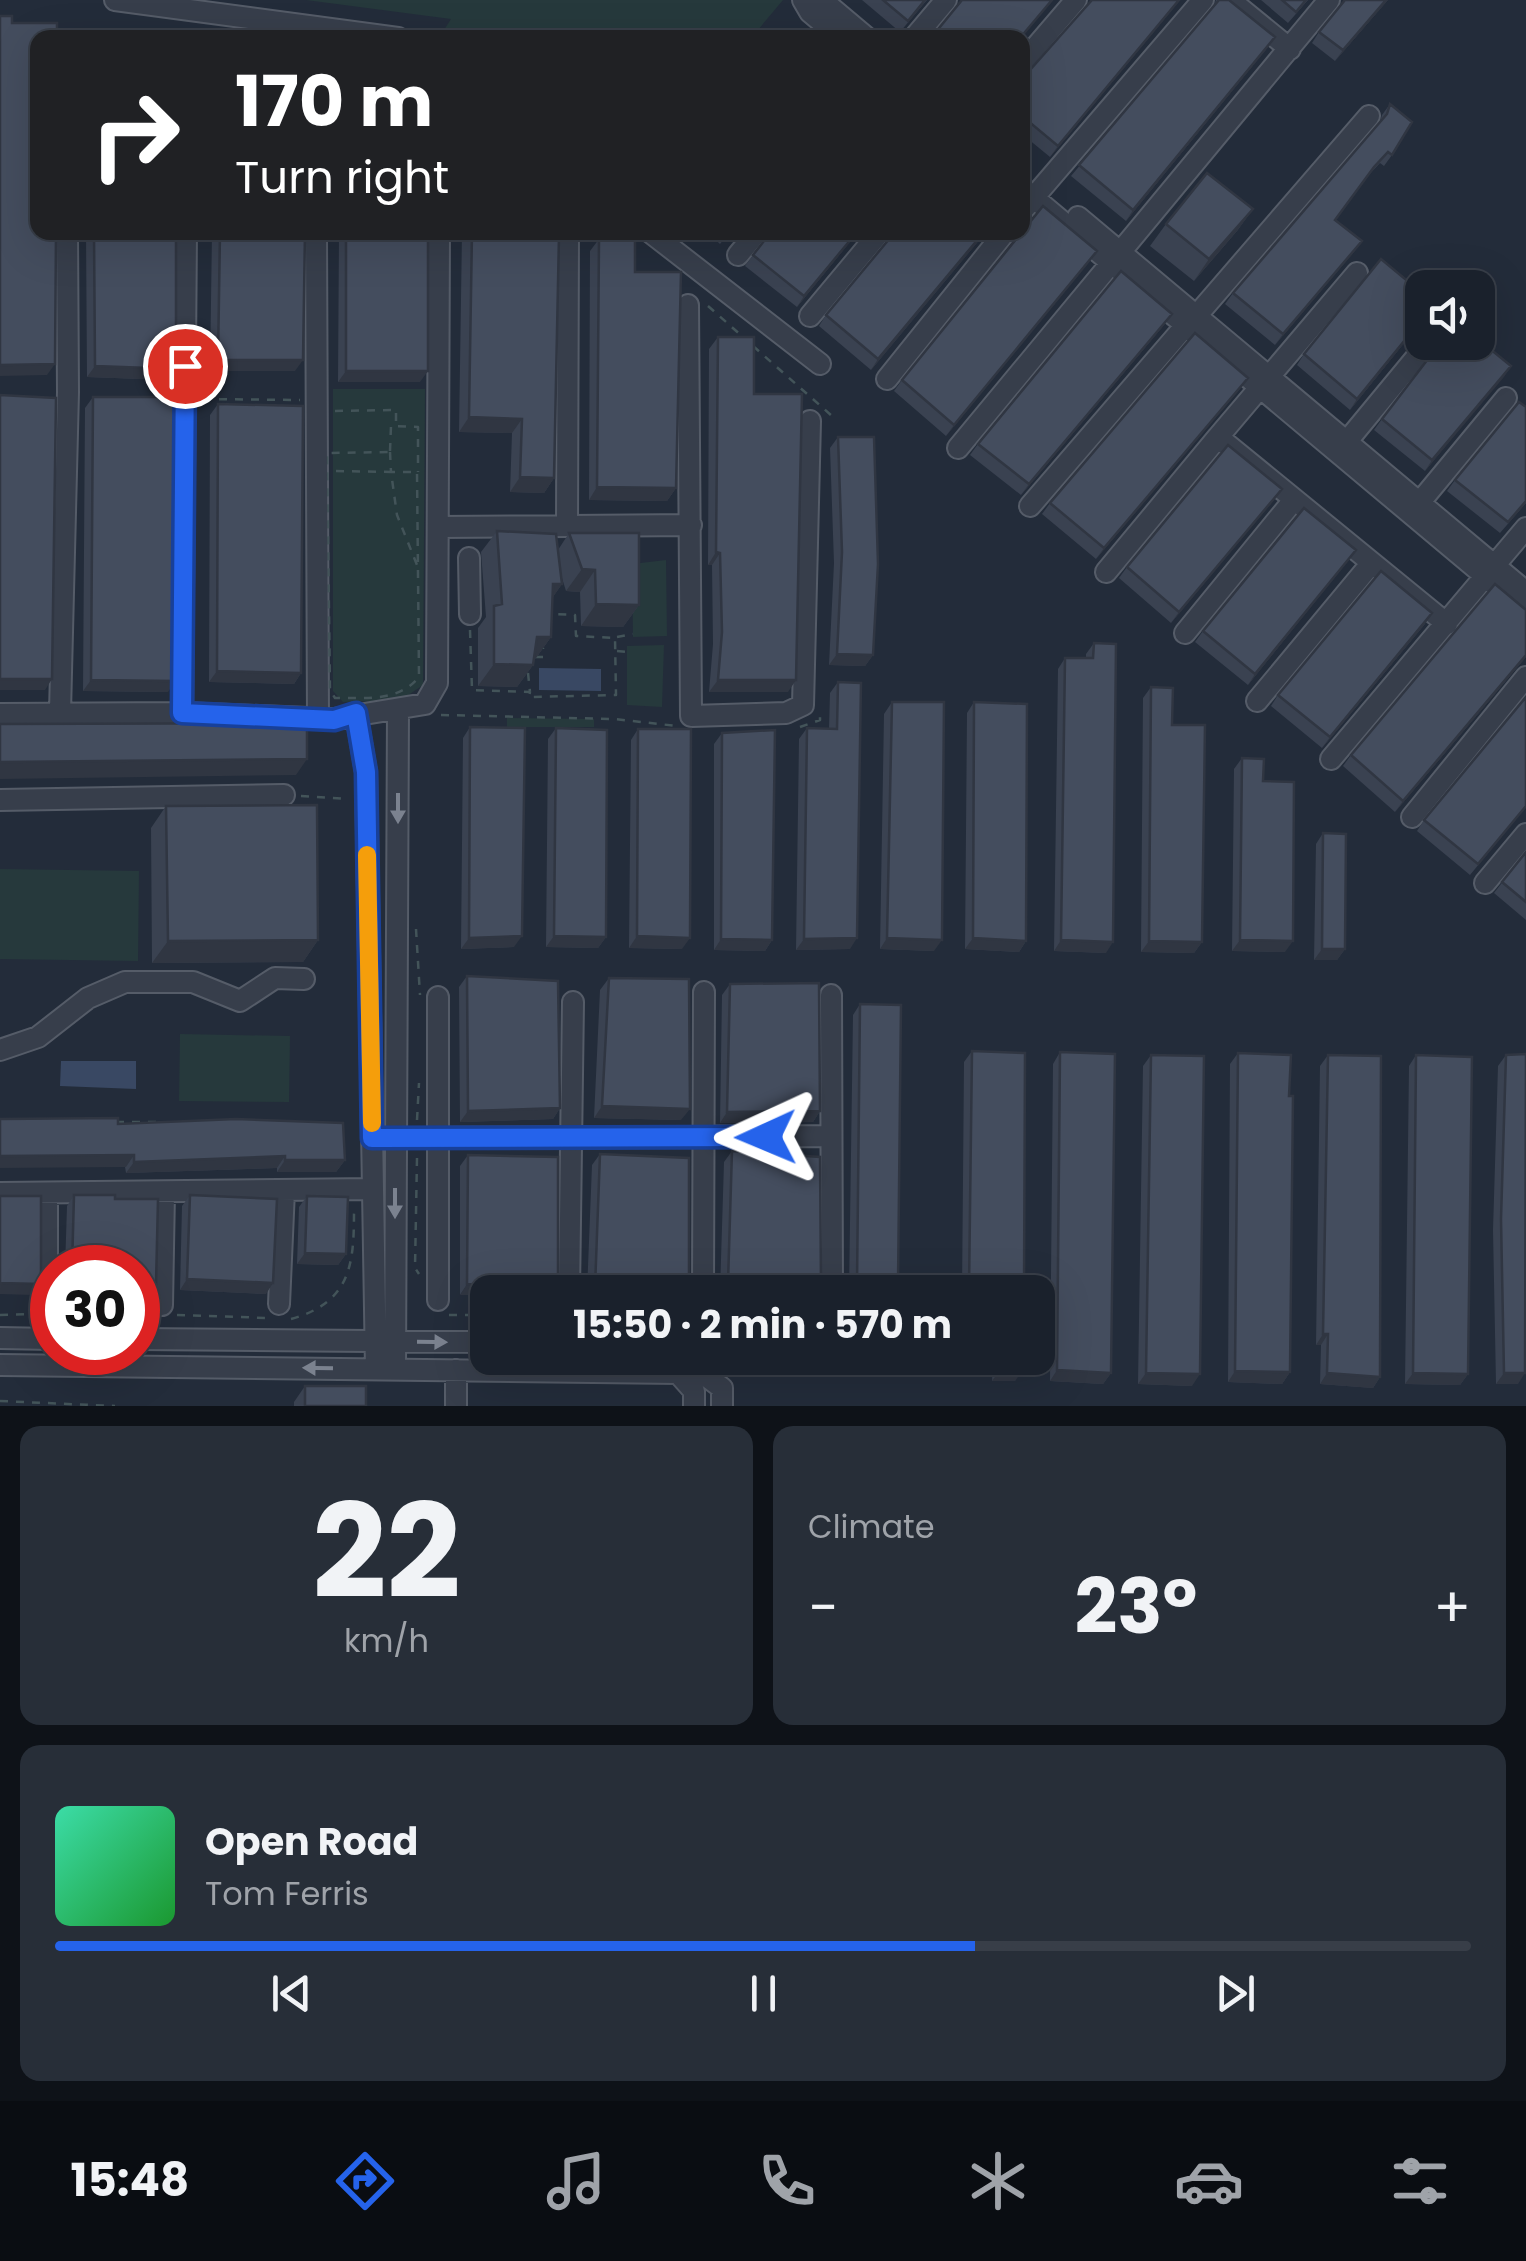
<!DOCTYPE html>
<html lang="en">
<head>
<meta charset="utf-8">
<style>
  :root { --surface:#1a212c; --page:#272e38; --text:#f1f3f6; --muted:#9fa3a9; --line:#383e48; --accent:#2563eb }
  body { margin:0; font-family:Poppins,sans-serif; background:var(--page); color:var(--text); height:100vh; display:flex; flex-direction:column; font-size:38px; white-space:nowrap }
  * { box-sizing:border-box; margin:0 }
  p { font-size:32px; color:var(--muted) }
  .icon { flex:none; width:55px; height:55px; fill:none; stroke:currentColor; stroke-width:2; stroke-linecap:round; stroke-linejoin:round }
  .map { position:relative; height:1406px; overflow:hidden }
  .details { display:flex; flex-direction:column; gap:20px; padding:20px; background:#0e1218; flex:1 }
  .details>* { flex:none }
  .guide { position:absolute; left:30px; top:30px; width:1000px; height:210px; border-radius:20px; box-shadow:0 10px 40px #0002,0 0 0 2px var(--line); background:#202124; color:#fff; overflow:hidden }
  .tools { position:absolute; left:1405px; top:270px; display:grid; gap:20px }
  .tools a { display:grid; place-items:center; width:90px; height:90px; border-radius:20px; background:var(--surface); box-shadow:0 10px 40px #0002,0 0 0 2px var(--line); font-size:50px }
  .speed { position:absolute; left:30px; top:1245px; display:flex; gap:20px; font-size:50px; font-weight:700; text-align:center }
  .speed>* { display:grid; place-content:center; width:130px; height:130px; border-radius:50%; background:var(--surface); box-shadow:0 10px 40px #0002,0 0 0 2px var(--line); line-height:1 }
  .speed .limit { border:15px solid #d22; background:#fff; color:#111 }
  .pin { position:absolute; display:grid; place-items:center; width:85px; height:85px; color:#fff; margin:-42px; border:5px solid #fff; border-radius:50%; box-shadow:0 2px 10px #0007 }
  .me { position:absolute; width:110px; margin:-55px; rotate:269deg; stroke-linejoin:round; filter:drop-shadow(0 0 8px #0008) }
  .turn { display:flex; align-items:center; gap:35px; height:210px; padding:0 40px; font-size:45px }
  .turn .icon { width:130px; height:130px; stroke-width:2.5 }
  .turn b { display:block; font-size:70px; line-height:85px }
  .big { font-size:75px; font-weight:700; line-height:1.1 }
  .details .widget { flex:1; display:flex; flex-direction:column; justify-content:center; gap:15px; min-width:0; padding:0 35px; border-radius:20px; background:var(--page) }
  .details .dial { align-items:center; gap:0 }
  .dial b { font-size:130px; line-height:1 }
  .song { display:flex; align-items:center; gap:30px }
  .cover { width:120px; height:120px; border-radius:15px; background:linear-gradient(135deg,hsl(160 70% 55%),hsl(130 70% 35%)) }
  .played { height:10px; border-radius:5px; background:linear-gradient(90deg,var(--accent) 65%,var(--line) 65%) }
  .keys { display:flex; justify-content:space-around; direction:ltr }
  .heat { display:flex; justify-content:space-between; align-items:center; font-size:55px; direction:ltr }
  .details .tiles { flex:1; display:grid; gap:20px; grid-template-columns:1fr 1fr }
  .widget:last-child { grid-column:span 2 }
  .trip { position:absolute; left:470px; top:1275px; width:585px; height:100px; border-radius:20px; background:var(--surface); box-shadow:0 10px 40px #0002,0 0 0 2px var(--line); font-weight:700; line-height:100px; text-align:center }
  .menu { display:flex; height:160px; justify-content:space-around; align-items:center; background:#0a0d12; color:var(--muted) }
  .menu .icon { width:70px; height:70px }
  .menu .active { color:var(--accent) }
  .menu b { font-size:45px; color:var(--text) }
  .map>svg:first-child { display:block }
</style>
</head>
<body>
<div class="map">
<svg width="1526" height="1406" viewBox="0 0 1526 1406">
  <rect width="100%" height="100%" fill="#232c3a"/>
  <!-- green -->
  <path fill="#26393c" d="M306,0H783L752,37L439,38L451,19Z
    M333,389H425L423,685L401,700L343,702L333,691Z
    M666,560L667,636L633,637L632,564Z
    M664,645L662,707L627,705V646Z
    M507,718L594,719V727H507Z
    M0,869L139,871L138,961L0,959Z
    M180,1034L290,1036L289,1102L179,1101Z"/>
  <!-- water -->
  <path fill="#394863" d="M539,668L601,669V691L539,690Z
    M61,1061H136V1089L60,1086Z"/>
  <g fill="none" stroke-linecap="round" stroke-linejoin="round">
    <defs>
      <path id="minor" d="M115,0L398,38
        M803,0L810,12L841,38
        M822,0L867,38
        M1230,0L1290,49
        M914,38L946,0
        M1022,63L1076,0
        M1022,188L1526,610
        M1022,211L1203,0
        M1078,217L1526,592
        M316,232L318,719
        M650,232L820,364
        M738,255L757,232
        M1357,273L1218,437L1447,624
        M688,305L691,716L786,713L803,705L810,421
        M1198,314L1369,116
        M810,316L880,232
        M887,379L1005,232
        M1348,440L1429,342
        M958,448L1329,0
        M1420,502L1506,398
        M1030,506L1187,324
        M567,526L568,232
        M439,527L691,525
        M469,558L470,614
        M1106,572L1218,437
        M1185,633L1293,501
        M1257,701L1370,565
        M60,712L68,392L67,232
        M182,713L186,232
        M356,713L366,772L376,1369
        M0,714L182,713L334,719L425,704L437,683L439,232
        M1331,759L1526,528
        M0,800L284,795
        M1412,817L1526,677
        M1485,883L1526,834
        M831,995L832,1292
        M0,1050L38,1037L88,998L125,982H193L240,1001L275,978L304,979
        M382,1138L830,1136
        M0,1193L373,1189
        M569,1292L573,1002
        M703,1292L704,992
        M438,1300V997
        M47,1302V1193
        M279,1304L284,1190
        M162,1305L164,1192
        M0,1338L52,1339
        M138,1339L488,1342
        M686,1361L883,1363
        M686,1361L722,1388V1406
        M0,1365L678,1373L686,1358
        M395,1369L398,711
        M678,1373L694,1391V1406
        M456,1406V1370"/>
    </defs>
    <!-- minor casing -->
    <use href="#minor" stroke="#555c68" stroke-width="24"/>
    <!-- path -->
    <path stroke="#435459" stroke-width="2.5" stroke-dasharray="8 8" stroke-linecap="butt" d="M54,33L93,38
      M623,232L630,238
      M708,306L743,337
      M753,346L832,416L826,417
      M203,399L300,400
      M335,411L396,410V427
      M390,451L391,426L418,427V472
      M390,452L391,472H417L419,677C397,703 366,697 335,698L330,690L327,453Z
      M336,471L391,472L397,515L417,565
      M470,630L472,690L530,692L529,697L616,695L615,638L576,636L575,615L552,614
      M617,637L633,634
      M617,651L627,652
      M535,657H543V648
      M528,673L530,692
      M441,715L614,719L677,726
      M800,727L820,720V710
      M301,796L348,799
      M416,929L420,995
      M417,1120L419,1083
      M116,1122H158
      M417,1158L415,1268L419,1274
      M0,1315L36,1314
      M177,1315L268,1318
      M449,1315H488
      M291,1319C352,1302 354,1263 354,1209
      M0,1401L115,1406"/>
    <!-- minor -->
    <use href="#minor" stroke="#373e4b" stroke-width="20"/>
  </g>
  <!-- wall -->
  <path fill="#3a4251" d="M862,0H927L900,32Z
    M1180,0L1050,157L1022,134V79Z
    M1216,0H1229L1267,48L1126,221L1071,176L1214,6Z
    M1261,0H1308L1288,23Z
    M1388,0L1335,61L1312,43L1319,32Z
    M1390,104L1392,155L1384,166L1380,163L1366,178L1335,220L1362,241L1275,345L1225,304L1233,293L1380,122L1382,115Z
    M1253,209L1237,231L1194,281L1150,246L1166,224Z
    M86,232H176V369L169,380L87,377Z
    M212,232H305L295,371H210Z
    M339,232H428L420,382H338Z
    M462,232H506L554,478L544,493L510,492L512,433L459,432Z
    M707,232H730L720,244Z
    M858,232L797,307L745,266L753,255Z
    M986,232L871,370L819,326L826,315Z
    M599,239L635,272L676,488L667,501L589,500L590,251Z
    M1097,251L946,436L894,391L902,380Z
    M1422,321L1350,410L1297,365L1304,354Z
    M1164,325L1021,495L970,455L978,444Z
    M718,337L754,394L788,692H709L713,644L712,565H708L709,349Z
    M1511,366L1425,471L1374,430L1382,419Z
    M1248,378L1096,559L1042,514L1050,503Z
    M93,397L168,692L83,691L85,408Z
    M218,404L301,673L294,684L209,682L210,415Z
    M1526,407V503L1500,533L1447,491L1455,480Z
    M838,437L873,655L865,666L829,665L834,563L830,448Z
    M1282,489L1171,623L1119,578L1127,567Z
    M497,531L558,550L569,533L639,605L623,627L581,626L580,592L566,591L561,575L562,584L552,598L551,637L536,658L534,659L533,665L517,687L478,686V628L486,617L481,552Z
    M1356,550L1248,685L1195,642L1203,631Z
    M1425,624L1322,748L1271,706L1278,695Z
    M1094,643L1106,953L1054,951L1058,669L1065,658H1086V654Z
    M1526,657L1395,812L1343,766L1351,755Z
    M838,682L850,949L796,950L799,739L807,728H829L830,693Z
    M1151,687L1172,725L1202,942L1194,953L1141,952L1143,698Z
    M892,702L934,951L880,949L884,714Z
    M974,702L1026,941L1019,952L965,949L967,713Z
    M470,727L514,947L461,949L463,738Z
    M556,728L606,937L598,948L546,947L548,739Z
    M638,729L682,949L629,948L631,740Z
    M722,733L772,940L765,951L714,950V744Z
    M1242,758L1263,781L1285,952L1232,951L1234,769Z
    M166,806L318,940L303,962L152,963L151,828Z
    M1526,807L1470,875L1417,831L1424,820Z
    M1323,833L1345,949L1337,960H1314L1316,844Z
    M1526,852V920L1494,893Z
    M467,976L560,1108L553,1119L460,1122L459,987Z
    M609,978L681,1120L594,1118L600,990Z
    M730,984L820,1111L813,1122L720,1123L722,995Z
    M860,1004L898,1286L893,1292H849L853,1015Z
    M972,1051L1024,1292H962L964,1062Z
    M1060,1052L1111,1373L1103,1384L1050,1381L1053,1064Z
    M1238,1053L1289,1096L1290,1372L1282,1384L1228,1382L1230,1064Z
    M1151,1055L1192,1386L1138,1384L1143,1066Z
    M1328,1055L1380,1377L1373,1388L1320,1384L1321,1345H1316L1320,1066Z
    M1416,1055L1468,1374L1460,1385L1405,1384L1409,1066Z
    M1506,1055L1525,1343L1518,1384H1496L1493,1230L1498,1066Z
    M118,1124L345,1160L336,1172H277V1168L126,1173Z
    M732,1151L821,1285L815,1292H720L724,1162Z
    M600,1154L683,1292H587L592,1165Z
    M468,1155L558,1157L460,1295V1166Z
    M74,1195L115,1199L148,1295L138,1268H65L67,1206Z
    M190,1195L266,1294L180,1290L182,1206Z
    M307,1196L346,1254L338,1265L297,1264L299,1207Z
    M993,1358H1023L1015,1381H992Z
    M305,1386L366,1406H294V1402Z"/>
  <!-- shaded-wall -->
  <path fill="#303642" d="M1179,0H1180L1050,157L1058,146Z
    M1386,0H1388L1335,61L1343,50Z
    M1275,37L1267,48L1126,221L1133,210Z
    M1253,209L1237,231L1194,281L1209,259Z
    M857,232H858L797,307L804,296Z
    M984,232H986L871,370L878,359Z
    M1362,241L1354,252L1275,345L1283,334Z
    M1097,251L1089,262L946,436L954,425Z
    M1172,314L1164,325L1021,495L1029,484Z
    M1422,319V321L1350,410L1357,399Z
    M218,360H303L295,371H210Z
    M55,364L47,375L0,376V365Z
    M95,366L176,369L169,380L87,377Z
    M1511,366L1504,377L1425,471L1432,460Z
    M346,371H428L420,382H338Z
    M1248,378L1240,389L1096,559L1104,548Z
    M469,417L522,419L512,433L459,432Z
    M520,477L554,478L544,493L510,492Z
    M597,487L676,488L667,501L589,500Z
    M1282,489L1274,500L1171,623L1179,612Z
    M1356,550L1348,561L1248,685L1255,674Z
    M716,552L720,553L712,565H708Z
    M582,569L595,570L580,592L566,591Z
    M553,584H562L547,606Z
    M596,604L639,605L623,627L581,626Z
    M1432,613L1425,624L1322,748L1330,737Z
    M537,637H551L536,658L521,659Z
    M837,654L873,655L865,666L829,665Z
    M1526,655V657L1395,812L1403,801Z
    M494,664L533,665L517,687L478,686Z
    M217,671L301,673L294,684L209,682Z
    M0,679H52L45,690H0Z
    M91,680L175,681L168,692L83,691Z
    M718,680H796L788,692H709Z
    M307,759L296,775L0,779V762Z
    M522,936L514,947L461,949L469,938Z
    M554,936L606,937L598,948L546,947Z
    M637,936L690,938L682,949L629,948Z
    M857,938L850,949L796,950L804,939Z
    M887,938L942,940L934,951L880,949Z
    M973,938L1026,941L1019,952L965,949Z
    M721,939L772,940L765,951L714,950Z
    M318,940L303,962L152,963L168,941Z
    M1061,940L1113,942L1106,953L1054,951Z
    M1240,940L1293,941L1285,952L1232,951Z
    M1149,941L1202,942L1194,953L1141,952Z
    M1322,949H1345L1337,960H1314Z
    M602,1106L690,1109L681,1120L594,1118Z
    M560,1108L553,1119L460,1122L468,1111Z
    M820,1111L813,1122L720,1123L727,1112Z
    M134,1155L126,1167L0,1168V1156Z
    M285,1156L277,1168L126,1173L134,1162Z
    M285,1160H345L336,1172H277Z
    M305,1253L346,1254L338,1265L297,1264Z
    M187,1279L273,1283L266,1294L180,1290Z
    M805,1281L797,1292H721L728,1283Z
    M0,1283L41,1284L33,1295L0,1294Z
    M138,1284H156L148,1295H138Z
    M467,1284L558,1285L553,1292H488V1295H460Z
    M689,1284L683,1292H592L595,1288Z
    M805,1285H821L815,1292H800Z
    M857,1285L898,1286L893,1292H852Z
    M969,1290L1001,1291L1000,1292H968Z
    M1323,1334H1328L1321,1345H1316Z
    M1000,1370H1023L1015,1381H992Z
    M1057,1370L1111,1373L1103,1384L1050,1381Z
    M1235,1371L1290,1372L1282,1384L1228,1382Z
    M1146,1373L1200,1374L1192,1386L1138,1384Z
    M1327,1373L1380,1377L1373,1388L1320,1384Z
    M1413,1373L1468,1374L1460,1385L1405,1384Z
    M1504,1373H1525L1518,1384H1496Z"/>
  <!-- building -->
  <path fill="#444d5e" stroke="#303642" stroke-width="2.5" d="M883,0H925L908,21Z
    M962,0H1052L1020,38H931Z
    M1092,0H1179L1058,146L1022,116V79Z
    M1219,0H1229L1275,37L1133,210L1079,165Z
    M1282,0H1306L1296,12Z
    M1345,0H1386L1343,50L1319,32Z
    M0,16H12V23H57V38H38V232H56L55,364L0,365Z
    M1390,104L1412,122L1392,155L1388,152L1374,167L1335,220L1362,241L1283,334L1233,293L1387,114Z
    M1207,173L1253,209L1209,259L1166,224Z
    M1043,206L1097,251L954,425L902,380Z
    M94,232H176V369L95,366Z
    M220,232H305L303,360H218Z
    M346,232H428V371H346Z
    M472,232H506V235H559L554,478L520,477L522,419L469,417Z
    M771,232H857L804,296L753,255Z
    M895,232H984L878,359L826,315Z
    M599,239H635V272H681L676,488L597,487Z
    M1381,259L1422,293V319L1357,399L1304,354Z
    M1121,271L1172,314L1029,484L978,444Z
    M1195,333L1248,378L1104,548L1050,503Z
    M718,337H754V394H802L796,680H718L722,632L720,553L716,552Z
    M1478,339L1511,366L1432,460L1382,419L1441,342H1478Z
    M0,395L56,398L52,679H0Z
    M93,397H176L175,681L91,680Z
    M1519,402L1526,407V501L1508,522L1455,480Z
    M218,404L303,406L301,673L217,671Z
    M838,437H874L878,564L873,655L837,654L842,552Z
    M1228,445L1282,489L1179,612L1127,567Z
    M1304,508L1356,550L1255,674L1203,631Z
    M497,531L556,534L562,584H553L551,637H537L533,665L494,664V606L502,604Z
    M569,533H639V605L596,604L595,570L582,569Z
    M1381,571L1432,613L1330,737L1278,695Z
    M1495,584L1526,610V655L1403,801L1351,755Z
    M1094,643L1116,644L1113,942L1061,940L1065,658H1093Z
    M838,682L861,683L857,938L804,939L807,728L837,729Z
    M1151,687L1173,688L1172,725H1205L1202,942L1149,941Z
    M1526,697V806L1478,864L1424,820Z
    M892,702H944L942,940L887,938Z
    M974,702L1027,704L1026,941L973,938Z
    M307,723V759L0,762V724Z
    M470,727L525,728L522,936L469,938Z
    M556,728L607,730L606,937L554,936Z
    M638,729H691L690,938L637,936Z
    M775,730L772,940L721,939L722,733Z
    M1242,758L1264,759L1263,781L1294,782L1293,941L1240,940Z
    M317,805L318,940L168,941L166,806Z
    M1323,833L1346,834L1345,949H1322Z
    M1526,852V902L1502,882Z
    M467,976L558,981L560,1108L468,1111Z
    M609,978L689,979L690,1109L602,1106Z
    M819,983L820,1111L727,1112L730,984Z
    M860,1004L901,1005L898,1286L857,1285Z
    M972,1051L1025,1053L1024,1292L969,1290Z
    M1060,1052L1115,1054L1111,1373L1057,1370Z
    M1238,1053L1291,1055L1289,1096H1293L1290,1372L1235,1371Z
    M1526,1054L1525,1373H1504L1501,1219L1506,1055Z
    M1151,1055L1204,1056L1200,1374L1146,1373Z
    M1328,1055L1381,1056L1380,1377L1327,1373L1328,1334H1323Z
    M1416,1055L1472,1057L1468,1374L1413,1373Z
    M118,1118V1124L236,1119L343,1123L345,1160H285V1156L134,1162V1155L0,1156V1119Z
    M732,1151L820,1157L821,1285H805V1281L728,1283Z
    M600,1154L689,1158V1284L595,1288Z
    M468,1155L558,1157V1285L467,1284Z
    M74,1195H115V1199H158L156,1284H138V1268H72Z
    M190,1195L277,1199L273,1283L187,1279Z
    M0,1196H41V1284L0,1283Z
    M307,1196L348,1197L346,1254L305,1253Z
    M1000,1358H1023V1370H1000Z
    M305,1386H366V1406H305Z"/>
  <!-- one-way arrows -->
  <defs><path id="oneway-solid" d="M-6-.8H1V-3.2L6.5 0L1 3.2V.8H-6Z" transform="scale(2.5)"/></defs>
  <g fill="#7b828f">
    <use href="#oneway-solid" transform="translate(398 808) rotate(90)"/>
    <use href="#oneway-solid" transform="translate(395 1203) rotate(90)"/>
    <use href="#oneway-solid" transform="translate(432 1342) rotate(1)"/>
    <use href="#oneway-solid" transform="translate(318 1368) rotate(-179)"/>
  </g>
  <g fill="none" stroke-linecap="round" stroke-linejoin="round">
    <defs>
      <path id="route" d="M185,366L182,713L334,720L356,713L366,772L372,1138L766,1137"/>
    </defs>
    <!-- route casing -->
    <use href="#route" stroke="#184099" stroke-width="25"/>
    <!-- route -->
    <use href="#route" stroke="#2563eb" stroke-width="18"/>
    <!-- slow -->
    <path stroke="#f59e0b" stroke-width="18" d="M367,855L372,1123"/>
  </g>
</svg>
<div class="tools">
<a><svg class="icon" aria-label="sound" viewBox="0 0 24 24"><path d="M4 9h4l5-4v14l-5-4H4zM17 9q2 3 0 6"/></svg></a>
</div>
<div class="speed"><div class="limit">30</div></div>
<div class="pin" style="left:185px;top:366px;background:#d93025"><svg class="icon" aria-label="arrive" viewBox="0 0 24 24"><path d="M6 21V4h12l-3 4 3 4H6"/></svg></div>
<svg class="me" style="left:766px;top:1137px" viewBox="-20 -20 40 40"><path d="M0-17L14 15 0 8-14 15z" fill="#2563eb" stroke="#fff" stroke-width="4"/></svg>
<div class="trip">15:50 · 2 min · 570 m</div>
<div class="guide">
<div class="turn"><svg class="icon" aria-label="right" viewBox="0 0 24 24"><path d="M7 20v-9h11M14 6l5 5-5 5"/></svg><div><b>170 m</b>Turn right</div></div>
</div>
</div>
<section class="details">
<div class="tiles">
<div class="widget dial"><b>22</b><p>km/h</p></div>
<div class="widget"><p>Climate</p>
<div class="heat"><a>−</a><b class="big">23°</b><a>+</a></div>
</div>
<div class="widget">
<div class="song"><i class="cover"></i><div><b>Open Road</b><p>Tom Ferris</p></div></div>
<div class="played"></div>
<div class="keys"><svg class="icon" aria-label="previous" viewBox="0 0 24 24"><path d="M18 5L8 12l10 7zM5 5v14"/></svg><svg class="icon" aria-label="pause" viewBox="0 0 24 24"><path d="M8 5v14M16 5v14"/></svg><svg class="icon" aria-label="next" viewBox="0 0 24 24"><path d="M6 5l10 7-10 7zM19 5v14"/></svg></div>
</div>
</div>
</section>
<nav class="menu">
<b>15:48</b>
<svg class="icon active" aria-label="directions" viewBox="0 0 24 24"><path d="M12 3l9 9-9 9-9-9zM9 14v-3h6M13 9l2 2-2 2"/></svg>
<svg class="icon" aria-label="music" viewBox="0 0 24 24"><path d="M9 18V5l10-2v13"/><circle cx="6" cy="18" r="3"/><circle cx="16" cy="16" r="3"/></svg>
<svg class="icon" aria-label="phone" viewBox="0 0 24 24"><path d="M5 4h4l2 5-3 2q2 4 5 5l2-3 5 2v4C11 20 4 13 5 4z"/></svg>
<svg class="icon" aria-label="climate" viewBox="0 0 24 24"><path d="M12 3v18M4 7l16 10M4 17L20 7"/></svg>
<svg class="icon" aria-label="car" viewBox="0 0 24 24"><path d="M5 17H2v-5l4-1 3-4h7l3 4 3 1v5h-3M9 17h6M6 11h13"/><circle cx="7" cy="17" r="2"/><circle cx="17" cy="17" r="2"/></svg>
<svg class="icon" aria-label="filters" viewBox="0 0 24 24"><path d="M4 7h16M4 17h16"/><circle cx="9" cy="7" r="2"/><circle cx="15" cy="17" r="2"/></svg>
</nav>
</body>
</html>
